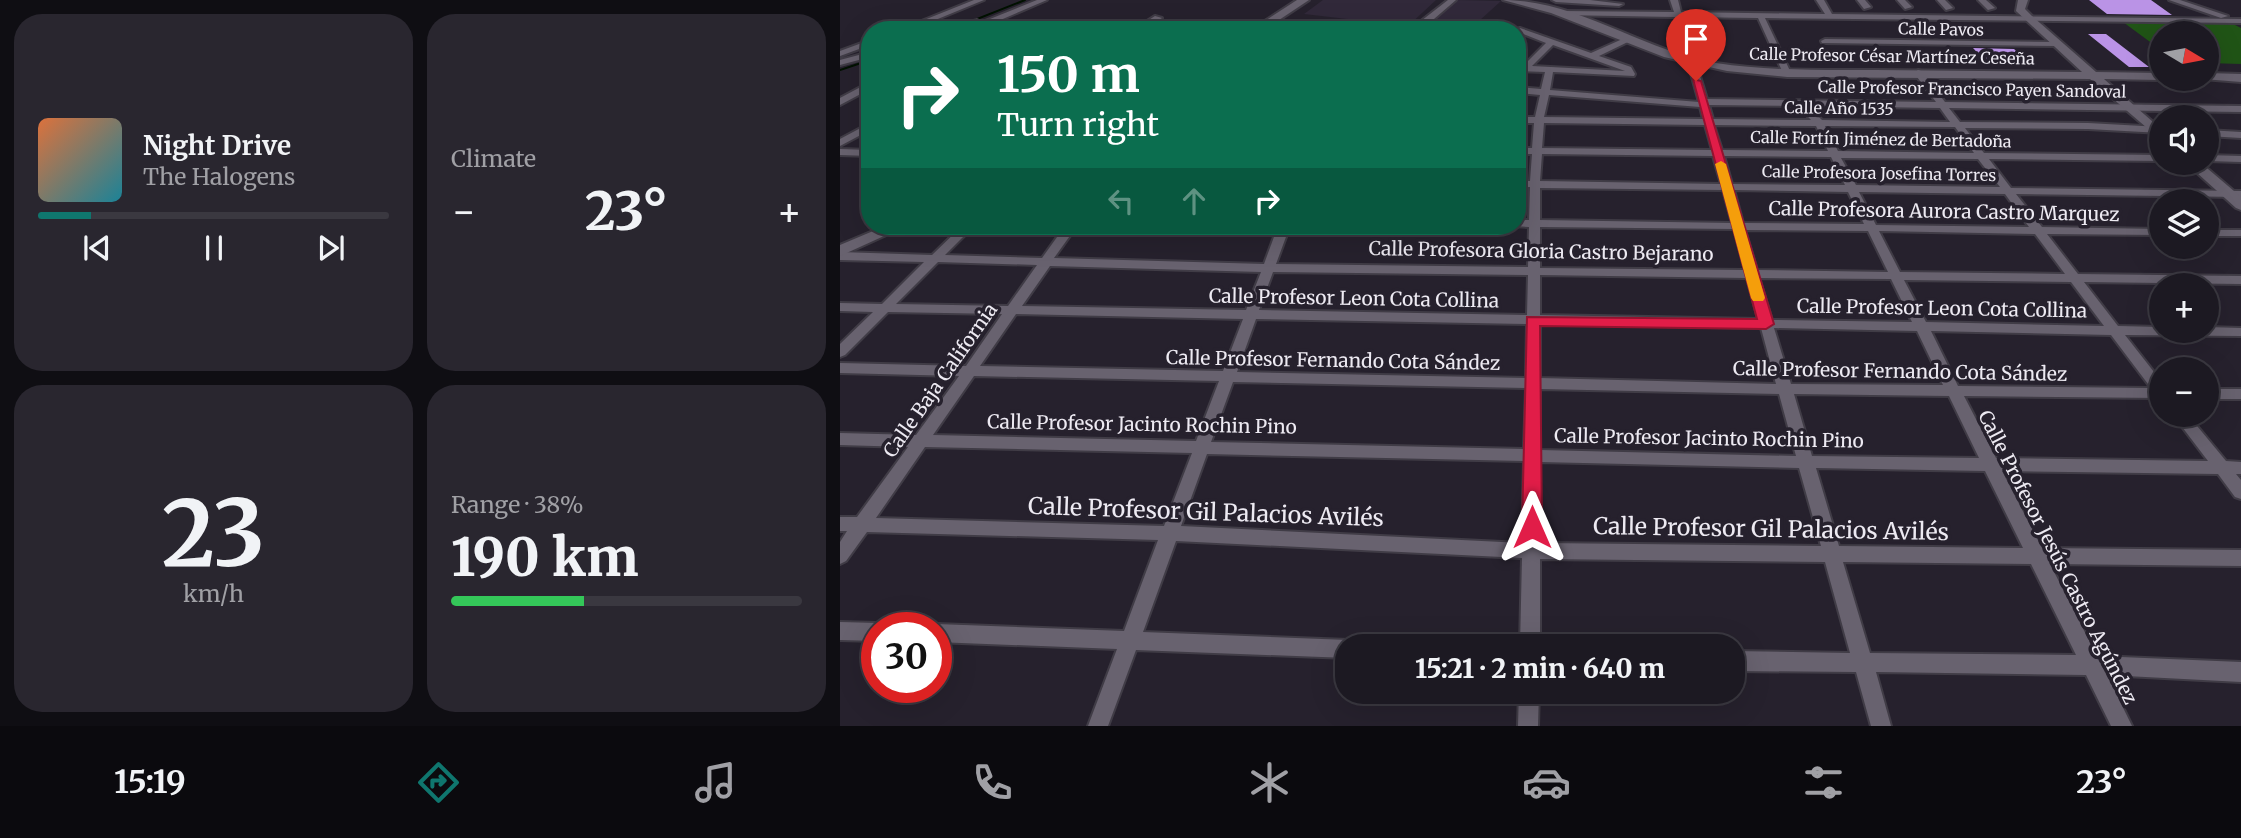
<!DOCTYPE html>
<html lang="en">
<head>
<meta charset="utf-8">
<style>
  :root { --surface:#1c1922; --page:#29262f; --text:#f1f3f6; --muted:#a0a0a5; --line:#3a3840; --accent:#0f766e }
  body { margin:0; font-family:Merriweather,serif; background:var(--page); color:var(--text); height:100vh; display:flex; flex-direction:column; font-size:26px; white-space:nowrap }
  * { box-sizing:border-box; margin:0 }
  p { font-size:23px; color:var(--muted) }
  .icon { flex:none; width:38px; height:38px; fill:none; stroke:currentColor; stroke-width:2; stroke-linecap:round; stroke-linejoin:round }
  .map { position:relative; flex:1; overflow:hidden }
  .sheet { display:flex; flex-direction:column; gap:14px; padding:14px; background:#0f0e13; width:840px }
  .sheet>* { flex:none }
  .guide { position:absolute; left:21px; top:21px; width:665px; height:214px; border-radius:28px; box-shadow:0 7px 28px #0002,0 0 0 2px var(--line); background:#0b6e4f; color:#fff; overflow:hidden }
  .needle { width:46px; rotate:100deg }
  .tools { position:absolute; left:1309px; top:21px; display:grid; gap:14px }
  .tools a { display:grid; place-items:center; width:70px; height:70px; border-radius:50%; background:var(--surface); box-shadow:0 7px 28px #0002,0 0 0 2px var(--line); font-size:35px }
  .speed { position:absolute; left:21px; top:612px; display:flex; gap:14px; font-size:35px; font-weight:700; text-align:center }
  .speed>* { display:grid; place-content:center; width:91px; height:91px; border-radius:50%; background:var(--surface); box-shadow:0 7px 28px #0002,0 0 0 2px var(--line); line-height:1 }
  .speed .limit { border:10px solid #d22; background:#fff; color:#111 }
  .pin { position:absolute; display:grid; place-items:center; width:60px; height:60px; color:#fff; margin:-72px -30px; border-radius:50% 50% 50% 0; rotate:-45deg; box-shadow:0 0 7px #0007 }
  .pin .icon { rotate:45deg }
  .me { position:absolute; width:77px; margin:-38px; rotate:0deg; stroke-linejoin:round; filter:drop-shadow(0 0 5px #0008) }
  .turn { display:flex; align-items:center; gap:24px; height:147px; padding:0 21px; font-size:32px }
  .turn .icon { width:91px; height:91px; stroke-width:2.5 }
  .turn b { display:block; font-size:49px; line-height:60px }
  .lanes { display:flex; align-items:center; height:66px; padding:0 21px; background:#0003; justify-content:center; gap:35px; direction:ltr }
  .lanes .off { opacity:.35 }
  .big { font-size:52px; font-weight:800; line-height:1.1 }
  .sheet .widget { flex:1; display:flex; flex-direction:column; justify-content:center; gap:10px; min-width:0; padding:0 24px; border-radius:28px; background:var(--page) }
  .sheet .dial { align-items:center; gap:0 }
  .dial b { font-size:91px; line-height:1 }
  .song { display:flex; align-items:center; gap:21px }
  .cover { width:84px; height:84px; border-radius:10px; background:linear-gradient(135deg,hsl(20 70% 55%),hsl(190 70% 35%)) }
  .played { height:7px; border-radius:4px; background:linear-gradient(90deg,var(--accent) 15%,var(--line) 15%) }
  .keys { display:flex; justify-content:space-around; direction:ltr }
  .heat { display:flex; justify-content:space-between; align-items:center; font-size:38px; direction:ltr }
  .charge { height:10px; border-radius:5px; background:linear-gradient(90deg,#34c759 38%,var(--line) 0) }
  .sheet .tiles { flex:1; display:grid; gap:14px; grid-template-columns:repeat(2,1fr) }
  .trip { position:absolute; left:495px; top:634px; width:410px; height:70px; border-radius:28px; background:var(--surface); box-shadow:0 7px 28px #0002,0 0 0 2px var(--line); font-weight:800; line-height:70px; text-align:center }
  .tabs { display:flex; height:112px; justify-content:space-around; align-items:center; background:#0b0a0e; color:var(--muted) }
  .tabs .icon { width:49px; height:49px }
  .tabs .current { color:var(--accent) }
  .tabs b { font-size:32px; color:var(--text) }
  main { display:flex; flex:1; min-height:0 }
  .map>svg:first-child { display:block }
</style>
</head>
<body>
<main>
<section class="sheet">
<div class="tiles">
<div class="widget">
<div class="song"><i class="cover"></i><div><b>Night Drive</b><p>The Halogens</p></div></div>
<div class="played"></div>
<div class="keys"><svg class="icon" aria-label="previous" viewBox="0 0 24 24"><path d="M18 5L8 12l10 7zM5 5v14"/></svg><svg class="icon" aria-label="pause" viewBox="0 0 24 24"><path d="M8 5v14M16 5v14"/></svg><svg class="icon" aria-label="next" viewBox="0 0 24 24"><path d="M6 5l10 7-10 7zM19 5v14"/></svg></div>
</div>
<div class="widget"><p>Climate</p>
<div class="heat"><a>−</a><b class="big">23°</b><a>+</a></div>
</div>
<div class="widget dial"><b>23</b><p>km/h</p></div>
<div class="widget"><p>Range · 38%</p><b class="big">190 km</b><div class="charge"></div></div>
</div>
</section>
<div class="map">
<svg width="1401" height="726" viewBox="0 0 1401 726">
  <rect width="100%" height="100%" fill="#26212d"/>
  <!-- built -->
  <path fill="#31293a" d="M483,0H596L568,26L464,14Z
    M616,0L661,1L629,30H570L577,25L587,26Z"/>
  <!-- green -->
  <path fill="#205416" d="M1283,22L1393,24L1401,28V64L1367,63V33H1321V50Z"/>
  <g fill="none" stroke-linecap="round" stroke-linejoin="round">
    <!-- stream -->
    <path stroke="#011100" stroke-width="2" d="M122,25L185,0
      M0,70L30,60"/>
  </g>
  <!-- building -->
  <path fill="#ba93e6" d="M1249,0H1311L1332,15L1267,14Z
    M1248,34H1266L1309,67H1289Z
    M1133,48L1174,49L1188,62L1145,61Z"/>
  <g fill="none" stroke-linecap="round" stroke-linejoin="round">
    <defs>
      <path id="street" d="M134,0H144L71,30H59Z
        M197,0H207L137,30H126L138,24L117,30H104L137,20L140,23Z
        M608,0H616L587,25H581V21Z
        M712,0H750L783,4L779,6L716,2Z
        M830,0H838L841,12L985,14L976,0H984L992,14L1401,19V23L925,18L951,73L947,76L943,73L918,18L842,17L867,99L1096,102L1074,73L1078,70L1081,71L1105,102L1401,106V112L1109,108L1120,122L1248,123L1321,127V133L1248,129L1125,128L1144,153L1321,155V161L1149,159L1171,188L1401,191V197L1176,194L1202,227L1321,229V235L1207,234L1238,274L1401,276V284L1244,282L1278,326L1321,327V331H1367V327L1401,328V336L1285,335L1321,381V398L1124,396L1156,458L1368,461L1333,415H1348L1386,461L1401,462V474H1396L1401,480V499L1395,497L1378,474L1162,471L1202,548L1401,550V566L1210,564L1257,656L1401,662V682L1267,675L1292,726H1271L1246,675L1036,672L1051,726H1031L1016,672L892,671V651L1010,653L985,562L700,559V646H680L682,558L336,541L303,632L508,640L515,642L516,646H508V658L296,650L268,726H248L277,649L96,642V628H89L96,624L284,631L318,540L27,532L6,561L0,564V542L7,531H0V517H17L68,447L0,445V433L76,435L119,376L0,373V363L126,366L162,314L48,312L5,355L0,357V344L33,312L0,311V303L42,304L84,262L0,260V252L92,255L122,226H134L105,255L202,258L225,226H237L214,258L424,264L438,226H450L436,264L688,267L689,227L674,226H677V220H689L690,187H677V181H690L692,154H677V148H692L694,123H677V117H695L700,95L677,93V87L701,89L705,72L677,71V65L683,66L706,43L673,30L680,28L751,53L787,37L794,39L759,56L791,67L795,74L794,76L713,72L710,90L859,102L835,17L719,15L715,13L719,11L834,12ZM713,45L785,71L692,66ZM709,95L860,107L863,119L704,117ZM869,105L962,106L960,108L971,120L873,119ZM968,106L1100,108L1110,122L982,120ZM704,123L865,125L872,150L702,148ZM874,125L976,126L988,151L882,150ZM985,126L1115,127L1134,153L998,151ZM702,154L873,156L881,184L700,181ZM884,156L991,157L1005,185L892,184ZM1001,158L1138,159L1160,187L1016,185ZM700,188L883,190L892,223L700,220ZM894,190L1008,192L1024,224L903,223ZM1019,192L1165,194L1189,227L1036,225ZM700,227L894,229L905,270L700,268ZM905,230L1028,231L1048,272L917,270ZM1039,231L1195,234L1225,274L1060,272ZM98,262L197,265L168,306L56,304ZM210,266L421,272L406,310L182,306ZM433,272L688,275L687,315L419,310ZM700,275L907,278L918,319L700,315ZM919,278L1051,279L1072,322L932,320ZM1064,280L1231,282L1264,326L1086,322ZM176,314L403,319L383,371L140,366ZM416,319L687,324L686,378L397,372ZM700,324L921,328L936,384L700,378ZM934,328L1077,331L1103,385L951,384ZM1091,331L1271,335L1311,388L1118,386ZM134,376L379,381L356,441L93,435ZM393,382L686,388L684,449L371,442ZM700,389L939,394L956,456L700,450ZM954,394L1109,396L1139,458L972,456ZM85,447L352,453L324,526L36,518ZM367,454L684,461L682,543L341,526ZM700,462L959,468L981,546L700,543ZM976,468L1145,471L1183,548L999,546ZM1003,562L1191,564L1236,655L1030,653Z
        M1017,0H1025L1031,7L1024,9Z
        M1057,0H1065L1072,7L1065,9Z
        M1097,0H1105L1113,8L1106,10Z
        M1138,0H1146L1155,8L1148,10Z
        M1329,0H1340L1388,16L1381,18Z
        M315,16L322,18L303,30H293Z
        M985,39L1217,42L1221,44L1217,46L982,43L981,41Z
        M30,40V45L0,56V51Z
        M30,52V57L0,65V60Z
        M30,82V89L0,105V98Z
        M30,123V130L0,146V139Z
        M1367,130L1401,132V138L1367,136Z
        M0,149L30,150V156L0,155Z
        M1367,155L1401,156V162L1367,161Z
        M1367,230H1401V236H1367Z
        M1367,389H1401V399H1367Z
        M0,622L37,623L45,628H37V641L0,640Z
        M679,691H699L698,726H678Z"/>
      <path id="secondary" d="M457,0H469L424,30H411Z
        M663,0C738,0 803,51 876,63C928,71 982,70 1035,70C1104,71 1173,71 1242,72L1176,11L1178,0H1188L1185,9L1192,16L1256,72L1321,73V79H1324L1321,80L1264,79L1321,129V140L1250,79L947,77L887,71L824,57L711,13Z
        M1367,73L1401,74V82L1363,79H1367Z
        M1346,163H1361L1401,197V210L1396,208Z
        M45,226H66L0,256V245Z"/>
    </defs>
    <!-- street casing -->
    <use href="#street" stroke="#403c46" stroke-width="4"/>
    <!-- secondary casing -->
    <use href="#secondary" stroke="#403c46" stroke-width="4"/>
    <!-- street -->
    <use href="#street" fill="#68626f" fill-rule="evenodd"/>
    <!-- secondary -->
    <use href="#secondary" fill="#68626f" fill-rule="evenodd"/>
  </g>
  <!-- route -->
  <path fill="#e11d48" stroke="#92132f" stroke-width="2" d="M853,79L861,81L934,324L926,329L700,326L702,527L699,533H685L682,527L687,317L917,319Z"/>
  <!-- slow -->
  <path fill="#f59e0b" d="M881,161L886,164L925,298L923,301H913L911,298L875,164Z"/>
  <g text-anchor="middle" stroke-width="7" stroke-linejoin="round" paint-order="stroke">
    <!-- far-street labels -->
    <g font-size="16" fill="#edeaf2" stroke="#26212d">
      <text transform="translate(1101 29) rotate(1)" y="6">Calle Pavos</text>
      <text transform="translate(1052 56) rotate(1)" y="6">Calle Profesor César Martínez Ceseña</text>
      <text transform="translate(1132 89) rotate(1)" y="6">Calle Profesor Francisco Payen Sandoval</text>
      <text transform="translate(999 108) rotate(1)" y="6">Calle Año 1535</text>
      <text transform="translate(1041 139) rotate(1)" y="6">Calle Fortín Jiménez de Bertadoña</text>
      <text transform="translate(1039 173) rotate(1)" y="6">Calle Profesora Josefina Torres</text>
    </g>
    <!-- street labels -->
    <g font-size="19" fill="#edeaf2" stroke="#26212d">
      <text transform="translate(1104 211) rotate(1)" y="7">Calle Profesora Aurora Castro Marquez</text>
      <text transform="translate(701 251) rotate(1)" y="7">Calle Profesora Gloria Castro Bejarano</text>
      <text transform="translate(514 298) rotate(1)" y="7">Calle Profesor Leon Cota Collina</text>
      <text transform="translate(1102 308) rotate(1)" y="7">Calle Profesor Leon Cota Collina</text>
      <text transform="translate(493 360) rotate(1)" y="7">Calle Profesor Fernando Cota Sández</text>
      <text transform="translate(1060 371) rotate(1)" y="7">Calle Profesor Fernando Cota Sández</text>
      <text transform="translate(100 380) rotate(-55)" y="7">Calle Baja California</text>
      <text transform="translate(302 424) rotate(1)" y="7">Calle Profesor Jacinto Rochin Pino</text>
      <text transform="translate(869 438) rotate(1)" y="7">Calle Profesor Jacinto Rochin Pino</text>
      <text transform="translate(1218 557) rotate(63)" y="7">Calle Profesor Jesús Castro Agúndez</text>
    </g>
    <!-- near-street labels -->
    <g font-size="23" fill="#edeaf2" stroke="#26212d">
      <text transform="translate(366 512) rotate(2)" y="8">Calle Profesor Gil Palacios Avilés</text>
      <text transform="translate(931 529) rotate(1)" y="8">Calle Profesor Gil Palacios Avilés</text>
    </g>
  </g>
</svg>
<div class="tools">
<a><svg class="needle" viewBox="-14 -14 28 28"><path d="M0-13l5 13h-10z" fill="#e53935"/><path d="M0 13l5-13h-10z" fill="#a0a0a5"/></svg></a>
<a><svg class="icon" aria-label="sound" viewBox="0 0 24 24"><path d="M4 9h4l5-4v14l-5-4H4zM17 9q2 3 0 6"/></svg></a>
<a><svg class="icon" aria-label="layers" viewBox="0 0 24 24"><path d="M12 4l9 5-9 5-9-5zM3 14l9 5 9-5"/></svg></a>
<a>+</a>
<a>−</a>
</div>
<div class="speed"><div class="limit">30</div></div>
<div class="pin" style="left:856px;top:81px;background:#d93025"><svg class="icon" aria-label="arrive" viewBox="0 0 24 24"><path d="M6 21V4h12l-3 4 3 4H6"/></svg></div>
<svg class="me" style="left:692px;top:527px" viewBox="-20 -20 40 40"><path d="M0-17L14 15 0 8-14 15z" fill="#e11d48" stroke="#fff" stroke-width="4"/></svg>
<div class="trip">15:21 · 2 min · 640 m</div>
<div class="guide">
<div class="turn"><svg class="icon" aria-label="right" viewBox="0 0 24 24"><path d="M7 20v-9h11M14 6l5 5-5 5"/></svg><div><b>150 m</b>Turn right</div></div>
<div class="lanes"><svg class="icon off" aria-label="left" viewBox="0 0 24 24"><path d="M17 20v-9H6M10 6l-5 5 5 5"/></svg><svg class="icon off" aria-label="ahead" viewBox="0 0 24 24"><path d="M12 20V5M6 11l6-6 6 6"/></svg><svg class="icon" aria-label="right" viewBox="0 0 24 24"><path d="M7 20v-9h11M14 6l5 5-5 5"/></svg></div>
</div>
</div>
</main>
<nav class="tabs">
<b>15:19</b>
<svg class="icon current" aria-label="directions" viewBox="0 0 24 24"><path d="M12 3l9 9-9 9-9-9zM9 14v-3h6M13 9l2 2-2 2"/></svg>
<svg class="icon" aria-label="music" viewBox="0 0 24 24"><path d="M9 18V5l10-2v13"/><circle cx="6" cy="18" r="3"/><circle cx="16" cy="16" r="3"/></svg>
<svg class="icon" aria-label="phone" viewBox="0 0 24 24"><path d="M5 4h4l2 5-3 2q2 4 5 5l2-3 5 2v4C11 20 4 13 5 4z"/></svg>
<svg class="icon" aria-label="climate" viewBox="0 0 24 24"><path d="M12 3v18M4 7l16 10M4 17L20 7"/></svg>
<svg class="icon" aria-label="car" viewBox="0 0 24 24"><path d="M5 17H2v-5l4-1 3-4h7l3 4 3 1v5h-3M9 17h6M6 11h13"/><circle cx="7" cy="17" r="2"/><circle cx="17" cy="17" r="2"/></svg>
<svg class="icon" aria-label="filters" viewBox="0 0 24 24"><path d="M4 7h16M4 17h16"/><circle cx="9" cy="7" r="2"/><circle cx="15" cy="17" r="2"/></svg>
<b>23°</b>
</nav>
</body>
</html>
